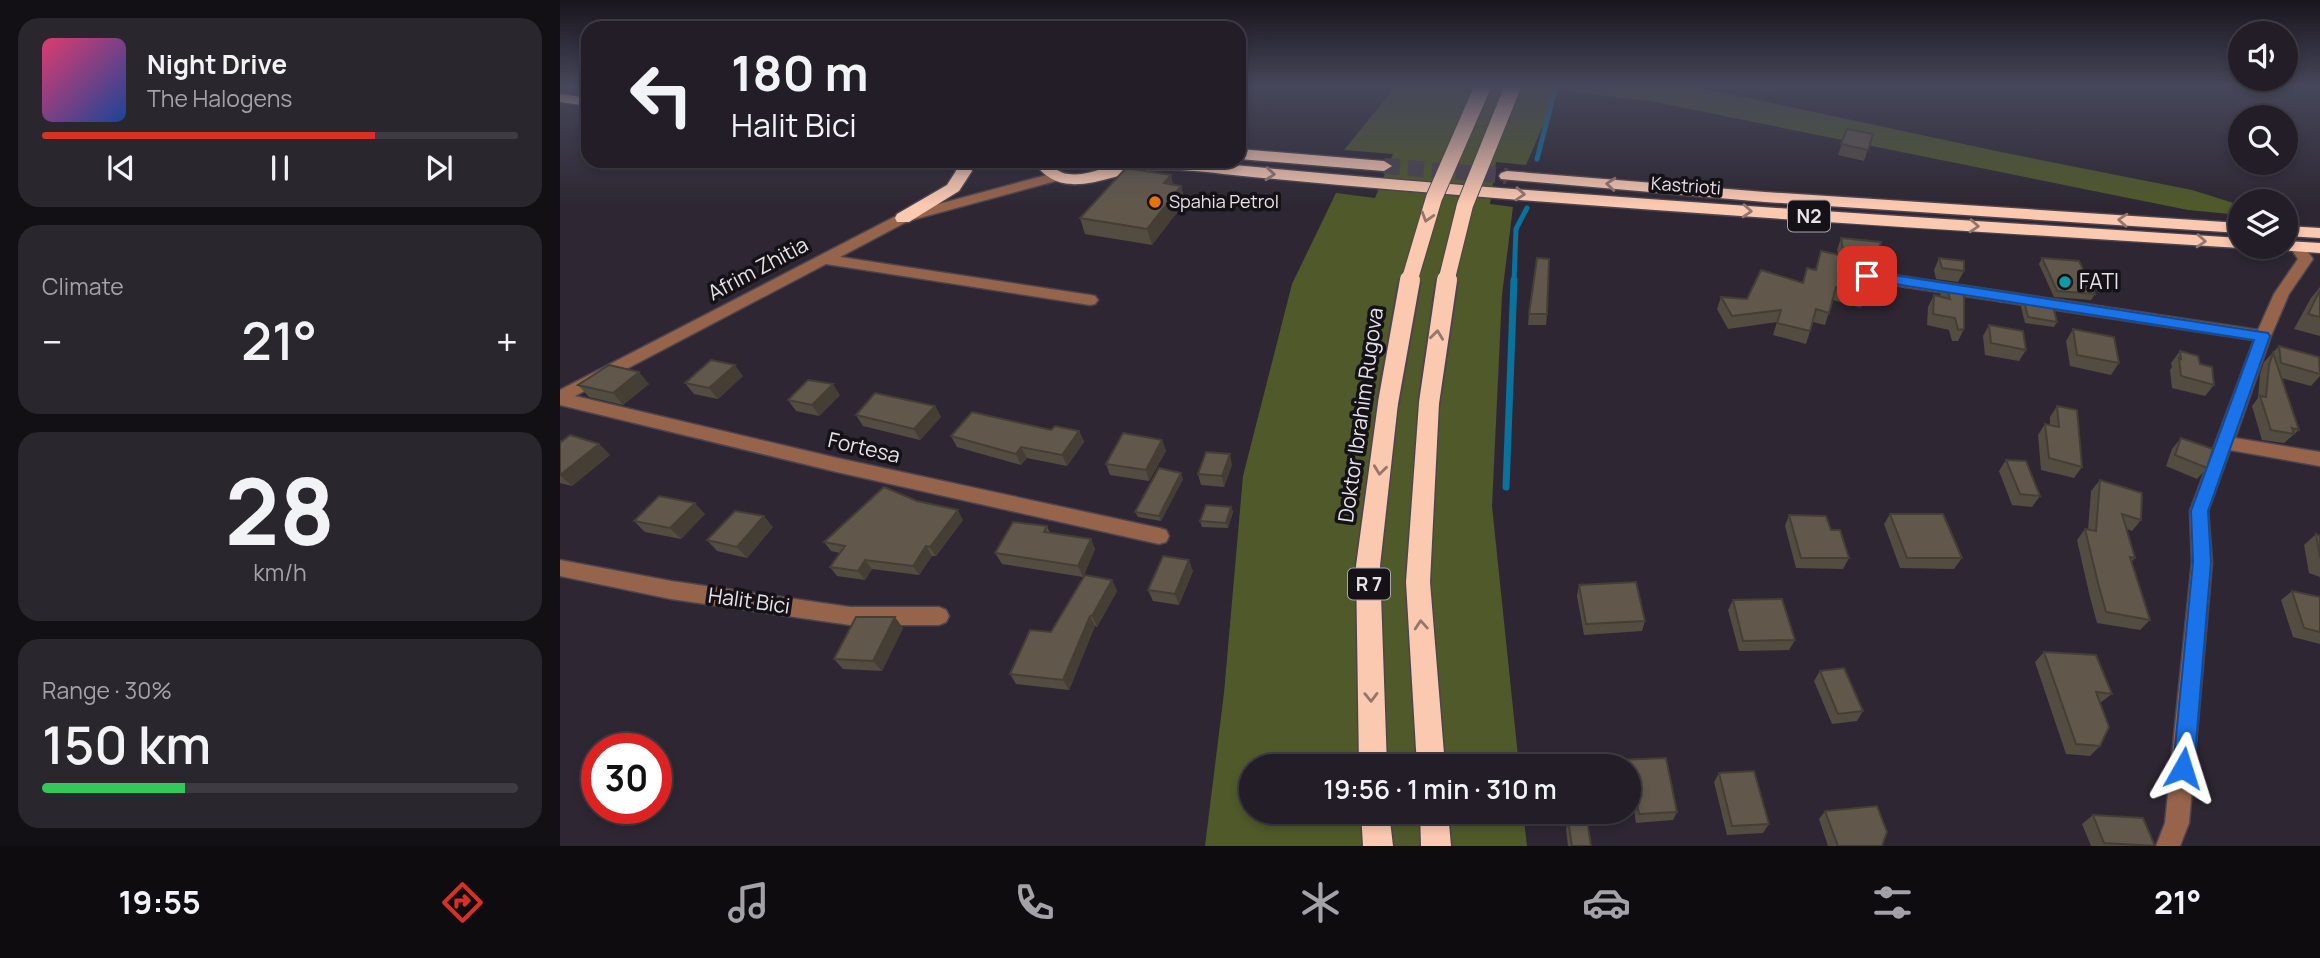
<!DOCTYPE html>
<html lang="en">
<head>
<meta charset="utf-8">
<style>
  :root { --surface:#221d26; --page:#2a262e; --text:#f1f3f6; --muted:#a2a2a7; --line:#3f3b43; --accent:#d93025 }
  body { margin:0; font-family:Manrope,sans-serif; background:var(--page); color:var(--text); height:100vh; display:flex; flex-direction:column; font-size:26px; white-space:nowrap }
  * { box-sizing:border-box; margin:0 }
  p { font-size:23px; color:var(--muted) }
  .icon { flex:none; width:38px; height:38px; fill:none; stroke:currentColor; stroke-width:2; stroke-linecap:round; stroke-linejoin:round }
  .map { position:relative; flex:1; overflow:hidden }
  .details { display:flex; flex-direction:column; gap:18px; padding:18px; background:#131015; width:560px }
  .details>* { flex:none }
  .hud { position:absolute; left:21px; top:21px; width:665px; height:147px; border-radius:21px; box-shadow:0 4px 10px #0003,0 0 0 2px var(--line); background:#221d26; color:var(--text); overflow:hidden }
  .tools { position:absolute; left:1668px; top:21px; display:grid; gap:14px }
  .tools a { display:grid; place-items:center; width:70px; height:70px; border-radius:50%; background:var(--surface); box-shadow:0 4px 10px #0003,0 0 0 2px var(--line); font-size:35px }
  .speed { position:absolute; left:21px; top:733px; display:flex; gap:14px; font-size:35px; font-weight:700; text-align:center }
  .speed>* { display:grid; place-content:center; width:91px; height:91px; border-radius:50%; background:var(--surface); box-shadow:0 4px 10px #0003,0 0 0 2px var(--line); line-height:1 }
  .speed .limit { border:10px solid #d22; background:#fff; color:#111 }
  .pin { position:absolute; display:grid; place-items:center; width:60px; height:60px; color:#fff; margin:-30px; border-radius:14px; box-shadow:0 4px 10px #0006 }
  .me { position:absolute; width:77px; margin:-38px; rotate:6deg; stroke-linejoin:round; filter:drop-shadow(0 0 5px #0008) }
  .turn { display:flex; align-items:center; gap:24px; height:147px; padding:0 35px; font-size:32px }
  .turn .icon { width:91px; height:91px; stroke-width:2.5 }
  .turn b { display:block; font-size:49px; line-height:60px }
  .big { font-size:52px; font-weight:600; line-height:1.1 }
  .details .tile { flex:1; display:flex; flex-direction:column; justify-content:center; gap:10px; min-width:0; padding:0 24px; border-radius:21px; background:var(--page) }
  .details .dial { align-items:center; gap:0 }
  .dial b { font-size:91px; line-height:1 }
  .song { display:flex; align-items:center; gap:21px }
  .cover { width:84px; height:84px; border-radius:10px; background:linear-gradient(135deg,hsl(340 70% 55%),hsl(220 70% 35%)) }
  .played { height:7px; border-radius:4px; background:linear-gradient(90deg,var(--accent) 70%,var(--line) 70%) }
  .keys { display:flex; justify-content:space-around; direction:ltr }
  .heat { display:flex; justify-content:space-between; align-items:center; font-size:38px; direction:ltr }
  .charge { height:10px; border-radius:5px; background:linear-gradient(90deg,#34c759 30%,var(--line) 0) }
  .trip { position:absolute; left:679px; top:754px; width:402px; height:70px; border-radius:35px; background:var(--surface); box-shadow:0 4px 10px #0003,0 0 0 2px var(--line); font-weight:600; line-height:70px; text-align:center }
  .dock { display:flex; height:112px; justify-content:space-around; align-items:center; background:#0e0c0f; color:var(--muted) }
  .dock .icon { width:49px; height:49px }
  .dock .current { color:var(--accent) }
  .dock b { font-size:32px; color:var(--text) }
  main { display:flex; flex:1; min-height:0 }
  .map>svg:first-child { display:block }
</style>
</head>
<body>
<main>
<section class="details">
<div class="tile">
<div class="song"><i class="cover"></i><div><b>Night Drive</b><p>The Halogens</p></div></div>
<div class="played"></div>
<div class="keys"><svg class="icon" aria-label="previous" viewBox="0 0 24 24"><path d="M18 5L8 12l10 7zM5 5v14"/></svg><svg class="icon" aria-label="pause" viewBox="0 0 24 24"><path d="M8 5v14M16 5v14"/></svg><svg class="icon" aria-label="next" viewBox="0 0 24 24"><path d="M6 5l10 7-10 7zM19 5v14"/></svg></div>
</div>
<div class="tile"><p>Climate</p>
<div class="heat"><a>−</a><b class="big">21°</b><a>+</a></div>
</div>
<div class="tile dial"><b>28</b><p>km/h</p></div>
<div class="tile"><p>Range · 30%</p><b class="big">150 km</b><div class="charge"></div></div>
</section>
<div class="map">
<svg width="1760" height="846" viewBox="0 0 1760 846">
  <rect width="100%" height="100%" fill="#2e2733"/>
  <!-- green -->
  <path fill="#4f5929" d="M836,86H1000L966,165L936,162L930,204L953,207L942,295L932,506L959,766H691V812H963L967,846H645L664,693L683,476L732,284L776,193L815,198L833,154L784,150Z
    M1011,86H1123L1166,93L1441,152L1632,190L1680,205V215L1628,210L1090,101L1015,92Z"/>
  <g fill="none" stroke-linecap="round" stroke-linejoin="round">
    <!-- stream-far1 -->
    <path stroke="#09739e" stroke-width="5" d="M977,159L996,86
      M954,282L956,229L967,208"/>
    <!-- stream -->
    <path stroke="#09739e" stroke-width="7" d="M946,487L954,280"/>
    <!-- highway-tunnel -->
    <path stroke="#4a434e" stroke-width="16" stroke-dasharray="16 8" stroke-linecap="butt" d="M824,166L947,176"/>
    <defs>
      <path id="minor" d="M498,172L505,176L503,179L348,221L280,257L530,295L535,296L538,300L535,304L530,305L266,264L15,396L277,458L599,528L606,530L609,536L606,542L599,544L277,472L0,405V390L338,215Z
        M1737,243L1742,244L1753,259L1729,294L1711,336L1675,438L1760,452V466L1670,450L1648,511L1652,562L1629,823L1620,846H1596L1605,823L1632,562L1630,511L1694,340L1307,281L1299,276L1307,271L1698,330L1714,294L1738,259L1730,247Z
        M0,560L111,581L290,607H379L386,610L389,616L386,622L379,625H290L111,599L0,576Z"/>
      <path id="highway" d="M19,86H28V91Z
        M0,94L28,98V106L0,102Z
        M679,149L824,161L832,166L824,171L679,159Z
        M392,161H408L412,171L399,191L349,222H337L335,218L337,214L387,185L396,171Z
        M473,161H489C494,168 499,173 508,174C530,177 546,165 566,161C593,156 646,162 674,165C1009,197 1345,216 1680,238V247H1686L1680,248C1347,227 1014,208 683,176C652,173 622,168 591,170C550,172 503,206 473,161Z
        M947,171L1205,192L1680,223V233L1205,202L941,179L939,176L941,173Z
        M1726,226L1760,228V238L1726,236Z
        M1726,241L1760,243V253L1720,250L1718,247H1726Z
        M828,396L835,398L838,403L820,566L827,766H799L796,566L818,403L821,398Z
        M869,396L876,398L879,403L870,582L885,766H857L846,582L859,403L862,398Z
        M801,812H829L833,846H803Z
        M860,812H888L891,846H861Z"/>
    </defs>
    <!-- minor casing -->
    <use href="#minor" stroke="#4c4550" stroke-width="3"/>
    <!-- highway casing -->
    <use href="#highway" stroke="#4c4550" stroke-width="3"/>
    <!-- minor -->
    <use href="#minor" fill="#96644b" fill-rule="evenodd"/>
    <!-- highway -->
    <use href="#highway" fill="#fbc8b0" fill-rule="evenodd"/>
    <defs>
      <path id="highway-bridge-far1" d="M849,282L874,198L923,86
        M886,282L905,205L953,86"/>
      <path id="highway-bridge" d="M828,403L850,280
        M869,403L887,280"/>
    </defs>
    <!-- highway-bridge-far1 casing -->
    <use href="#highway-bridge-far1" stroke="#4c4550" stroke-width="18" stroke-linecap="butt"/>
    <!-- highway-bridge casing -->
    <use href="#highway-bridge" stroke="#4c4550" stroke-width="24" stroke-linecap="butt"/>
    <!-- highway-bridge-far1 -->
    <use href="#highway-bridge-far1" stroke="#fbc8b0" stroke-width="16"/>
    <!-- highway-bridge -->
    <use href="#highway-bridge" stroke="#fbc8b0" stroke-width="20"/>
  </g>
  <!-- wall -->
  <path fill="#534c40" d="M1173,86H1214L1213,91Z
    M1287,129L1313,134L1304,161L1278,155Z
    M611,175L613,185L621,186L625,202L592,245L525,234L520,218Z
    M1281,238L1317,257L1312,269H1309L1306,296L1301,308L1273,300L1265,325L1253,322L1246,344L1213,335L1217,322L1168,329L1157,309L1161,297L1187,299L1243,283L1247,268L1255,270L1261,251L1278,255L1277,250Z
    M1379,258L1404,271L1398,282L1376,279L1374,270Z
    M1482,258L1535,294L1531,300L1494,297L1479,264Z
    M1386,284L1404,329L1398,341H1392L1389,330L1367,325L1368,307L1374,295L1381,297L1380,295Z
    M1760,287V336L1734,329L1751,298Z
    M1464,301L1497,322L1494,327L1465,323L1461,307Z
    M969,314H987L986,325H968Z
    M1429,325L1466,350L1459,361L1425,355L1423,336Z
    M1513,329L1559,363L1551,375L1510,366L1506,341Z
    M1719,346L1760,366V376L1751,386L1721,378L1739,430L1724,443L1702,440L1692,406L1698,398L1700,374L1704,362Z
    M1620,351L1640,364L1654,385L1645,396L1612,388L1610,370L1612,367L1611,363Z
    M183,376L158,399L134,394L125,383Z
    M89,384L63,405L29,397L18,385Z
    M280,395L259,416L236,411L228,400Z
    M375,406L381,417L360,440L303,426L296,415Z
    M1497,406L1522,467L1514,478L1481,470L1478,435L1485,424L1490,425V417Z
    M491,430L519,431L524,442L507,466L467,458L461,465L397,447L391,436Z
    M1621,438L1647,468L1637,479L1606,466L1612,449Z
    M602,440L606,451L589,481L550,475L546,464Z
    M0,441L39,444L50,455L12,486L0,483Z
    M1446,460L1480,496L1472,507L1452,505L1439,471Z
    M672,465L664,487L641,485L638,474Z
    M623,479L601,521L578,517L575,512Z
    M1540,480L1581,520L1572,531L1567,529L1575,558L1571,562L1590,620L1580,630L1537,623L1529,593L1517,540L1525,529L1528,530L1531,491Z
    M357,501L403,520L376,556H372L359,575L312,569L305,580L277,576L270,567L280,553L271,551L264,542Z
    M671,507L673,512L668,528L642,527L640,521Z
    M145,514L121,539L85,532L74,521Z
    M1330,514L1402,558L1394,569L1340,568L1324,524Z
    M1229,515L1271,530L1289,558L1283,569L1236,568L1225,526Z
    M487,526L490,533L531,539L535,549L523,577L442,564L435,553Z
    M213,527L187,558L157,551L147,540Z
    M1756,534L1760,536V577L1749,573L1744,545Z
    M633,571L619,605L593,601L588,590Z
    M552,580L557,591L537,627L535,626L509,690L456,684L450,674L491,632Z
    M1019,585L1085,621L1082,631L1024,635L1017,596Z
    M1732,591L1760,597V644L1733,637L1721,600Z
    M1173,600L1235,640L1229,650L1179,651L1168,610Z
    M343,628L322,671L283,669L274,659Z
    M1484,652L1552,694L1540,703V746L1530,756L1506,754L1475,662Z
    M1260,671L1303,711L1297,721L1272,724L1254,681Z
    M1106,758L1117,812L1113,820L1076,823L1073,804L1069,805V766H1056L1058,760Z
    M1159,773L1209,824L1203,833L1167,835L1154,782Z
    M1265,811L1322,846H1268L1259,819Z
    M1533,815L1592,846H1531L1522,824Z
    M1008,820L1031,846H1008L1006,829Z"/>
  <!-- shaded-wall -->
  <path fill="#443e34" d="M611,175L614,191L604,183Z
    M621,186L625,202L592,245L587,229Z
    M1310,257L1306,269L1301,263Z
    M175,365L183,376L158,399L149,388Z
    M79,372L89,384L63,405L53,393Z
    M273,384L280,395L259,416L252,405Z
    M375,406L381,417L360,440L354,429Z
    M519,431L524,442L507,466L502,455Z
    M602,440L606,451L589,481L586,470Z
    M39,444L50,455L12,486L0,475Z
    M461,447L467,458L461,465L456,454Z
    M670,454L672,465L664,487L662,476Z
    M621,473L623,479L601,521L599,516Z
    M135,503L145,514L121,539L110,528Z
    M671,507L673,512L668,528L666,523Z
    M398,510L403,520L376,556L370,547Z
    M204,516L213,527L187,558L177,547Z
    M531,539L535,549L523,577L518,566Z
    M366,546L372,556L359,575L353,566Z
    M305,560L312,569L305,580L298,571Z
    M629,560L633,571L619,605L615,594Z
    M552,580L557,591L537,627L532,616Z
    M530,616L535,626L509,690L503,680Z
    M335,617L343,628L322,671L313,661Z"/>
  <!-- building -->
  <path fill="#61584b" stroke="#443e34" stroke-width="2" d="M1287,129L1313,134L1308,150L1281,144Z
    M566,168L611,175L604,183L621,186L587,229L520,218Z
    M1281,238L1321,242L1317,257H1310L1301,263L1313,272L1306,296L1276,287L1269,313L1256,309L1250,331L1217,323L1221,310L1172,316L1161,297L1187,299L1201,270L1243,283L1247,268L1256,270L1261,251L1284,256Z
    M977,258L989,259L987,314H969Z
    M1379,258L1404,261V271L1382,268Z
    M1482,258L1519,261L1535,294L1497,291Z
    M1386,284L1404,286V329L1398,330L1395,318L1373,314L1374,295L1390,299Z
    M1760,290V317L1748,314Z
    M1464,301L1493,306L1497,322L1468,317Z
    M1429,325L1463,331L1466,350L1431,343Z
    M1513,329L1554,337L1559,363L1517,355Z
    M1719,346L1759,357L1760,374L1721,363Z
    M1620,351L1638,356L1640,364L1652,367L1654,385L1621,376L1619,358L1621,359Z
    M1713,353L1739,430L1732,428L1734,434L1711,430L1700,396L1706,397L1709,365Z
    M151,360L175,365L149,388L125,383Z
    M49,365L79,372L53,393L18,385Z
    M248,380L273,384L252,405L228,400Z
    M315,393L375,406L354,429L296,415Z
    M1497,406L1517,410L1522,467L1489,458L1485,424L1499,427Z
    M412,412L491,430L495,426L519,431L502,455L461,447L456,454L391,436Z
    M563,433L602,440L586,470L546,464Z
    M10,435L39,444L0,475V441L1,442Z
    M1621,438L1653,449L1647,468L1615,455Z
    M646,452L670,454L662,476L638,474Z
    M1446,460L1466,461L1480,496L1460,494Z
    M599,468L621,473L599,516L575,512Z
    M1540,480L1582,493L1581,520L1562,514L1575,558L1570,557L1590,620L1546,612L1538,583L1525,529L1536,531Z
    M324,487L357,501L398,510L370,547L366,546L353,566L305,560L298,571L270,567L285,546L264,542Z
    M99,496L135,503L110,528L74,521Z
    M646,505L671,507L666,523L640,521Z
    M175,511L204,516L177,547L147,540Z
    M1330,514H1383L1402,558H1347Z
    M1229,515L1266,516L1271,530H1280L1289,558H1241Z
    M453,522L487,526L484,532L531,539L518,566L435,553Z
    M1756,534L1760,536V557Z
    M603,556L629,560L615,594L588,590Z
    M525,575L552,580L532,616H530L503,680L450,674L470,630L491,632Z
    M1076,582L1085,621L1026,624L1019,585Z
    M1732,591L1760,597V632L1744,628Z
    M1222,599L1235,640L1183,641L1173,600Z
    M296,617H335L313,661L274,659Z
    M1484,652L1536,655L1552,694L1536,692L1549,727L1540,746L1516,744Z
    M1284,668L1303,711L1278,714L1260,671Z
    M1106,758L1117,812L1079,814L1076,796H1069V766H1059L1058,760Z
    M1194,771L1209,824L1172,826L1159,773Z
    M1317,806L1327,832L1322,846H1278L1265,811Z
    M1533,815L1583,818L1595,846L1544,843Z
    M1027,819L1031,846H1012L1008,820Z"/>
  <!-- one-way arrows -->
  <defs><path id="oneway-chevron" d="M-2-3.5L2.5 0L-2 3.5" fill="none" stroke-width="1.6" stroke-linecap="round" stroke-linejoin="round" transform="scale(1.75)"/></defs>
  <g stroke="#94766b">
    <use href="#oneway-chevron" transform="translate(710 174) rotate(5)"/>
    <use href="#oneway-chevron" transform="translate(1051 184) rotate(-175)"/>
    <use href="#oneway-chevron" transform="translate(960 194) rotate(4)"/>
    <use href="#oneway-chevron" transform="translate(1187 211) rotate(4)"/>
    <use href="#oneway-chevron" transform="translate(867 217) rotate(107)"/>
    <use href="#oneway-chevron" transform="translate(1563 220) rotate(-176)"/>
    <use href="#oneway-chevron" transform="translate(1414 226) rotate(4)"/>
    <use href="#oneway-chevron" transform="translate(1641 241) rotate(4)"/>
    <use href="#oneway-chevron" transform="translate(877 335) rotate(-83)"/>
    <use href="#oneway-chevron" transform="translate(820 470) rotate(97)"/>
    <use href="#oneway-chevron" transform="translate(861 625) rotate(-94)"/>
    <use href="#oneway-chevron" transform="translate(811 697) rotate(89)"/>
  </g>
  <!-- sky -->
  <linearGradient id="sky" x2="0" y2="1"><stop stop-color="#19151c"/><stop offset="0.42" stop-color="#46475b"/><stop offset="1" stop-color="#46475b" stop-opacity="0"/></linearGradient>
  <rect width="1760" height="205" fill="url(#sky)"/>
  <!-- route -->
  <path fill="#1a73e8" stroke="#114b97" stroke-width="2" d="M1307,271L1708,333L1710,336L1648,511L1651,562L1634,768L1631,775L1623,778L1616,775L1613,768L1633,562L1631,511L1694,340L1302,279L1300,276Z"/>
  <!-- markers -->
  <circle fill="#e8710a" stroke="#151217" stroke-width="2.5" cx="595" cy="202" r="7"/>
  <circle fill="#0f9aa8" stroke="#151217" stroke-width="2.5" cx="1505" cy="282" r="7"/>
  <g text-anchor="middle" stroke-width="7" stroke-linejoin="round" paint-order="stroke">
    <!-- far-street labels -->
    <g font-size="18" fill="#e7e2ea" stroke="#151217">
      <text transform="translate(1126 186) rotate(4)" y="6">Kastrioti</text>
    </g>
    <!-- far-poi labels -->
    <g font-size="18" fill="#e7e2ea" stroke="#151217" text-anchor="start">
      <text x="609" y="208">Spahia Petrol</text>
    </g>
    <!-- shield labels -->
    <g fill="#151217" stroke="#a8a4ab" stroke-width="2">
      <rect x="1228" y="200.5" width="42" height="31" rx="5"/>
      <rect x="788" y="568.5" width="42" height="31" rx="5"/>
    </g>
    <g font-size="19" font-weight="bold" fill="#e7e2ea">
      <text x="1249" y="223">N2</text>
      <text x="809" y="591">R 7</text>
    </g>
    <!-- street labels -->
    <g font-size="21" fill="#e7e2ea" stroke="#151217">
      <text transform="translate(198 269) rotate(-28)" y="7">Afrim Zhitia</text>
      <text transform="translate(801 415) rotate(-82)" y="7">Doktor Ibrahim Rugova</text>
      <text transform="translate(304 448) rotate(13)" y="7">Fortesa</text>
      <text transform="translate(189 601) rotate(8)" y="7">Halit Bici</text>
    </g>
    <!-- poi labels -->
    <g font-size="21" fill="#e7e2ea" stroke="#151217" text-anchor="start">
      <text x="1519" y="289">FATI</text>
    </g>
  </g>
</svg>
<div class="tools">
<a><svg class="icon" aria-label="sound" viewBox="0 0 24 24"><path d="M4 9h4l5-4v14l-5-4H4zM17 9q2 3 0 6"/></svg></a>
<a><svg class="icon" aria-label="search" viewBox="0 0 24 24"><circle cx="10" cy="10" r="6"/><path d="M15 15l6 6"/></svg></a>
<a><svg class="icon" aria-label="layers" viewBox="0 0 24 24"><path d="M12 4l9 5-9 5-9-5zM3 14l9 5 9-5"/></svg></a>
</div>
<div class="speed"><div class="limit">30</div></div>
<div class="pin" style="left:1307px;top:276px;background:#d93025"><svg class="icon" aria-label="arrive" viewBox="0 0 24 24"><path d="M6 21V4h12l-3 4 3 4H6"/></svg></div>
<svg class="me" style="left:1623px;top:768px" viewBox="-20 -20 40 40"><path d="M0-17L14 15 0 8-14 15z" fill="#1a73e8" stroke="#fff" stroke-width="4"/></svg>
<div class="trip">19:56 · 1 min · 310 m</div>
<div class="hud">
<div class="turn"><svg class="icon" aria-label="left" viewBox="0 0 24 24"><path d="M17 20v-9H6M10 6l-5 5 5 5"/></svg><div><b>180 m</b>Halit Bici</div></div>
</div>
</div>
</main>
<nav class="dock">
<b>19:55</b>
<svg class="icon current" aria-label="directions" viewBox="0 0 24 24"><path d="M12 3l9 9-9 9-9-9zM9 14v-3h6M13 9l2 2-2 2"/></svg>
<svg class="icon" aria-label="music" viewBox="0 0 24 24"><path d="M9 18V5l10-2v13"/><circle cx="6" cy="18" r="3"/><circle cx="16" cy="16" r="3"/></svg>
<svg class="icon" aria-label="phone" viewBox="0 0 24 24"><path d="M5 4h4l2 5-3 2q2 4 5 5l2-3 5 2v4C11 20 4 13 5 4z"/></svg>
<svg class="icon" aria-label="climate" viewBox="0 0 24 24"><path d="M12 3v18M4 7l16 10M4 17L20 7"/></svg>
<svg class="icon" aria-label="car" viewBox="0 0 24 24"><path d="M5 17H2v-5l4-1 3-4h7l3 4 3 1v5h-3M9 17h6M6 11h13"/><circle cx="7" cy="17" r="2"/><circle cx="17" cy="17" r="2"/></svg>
<svg class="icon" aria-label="filters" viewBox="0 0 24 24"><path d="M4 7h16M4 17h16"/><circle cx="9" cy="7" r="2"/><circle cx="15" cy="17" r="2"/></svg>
<b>21°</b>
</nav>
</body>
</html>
